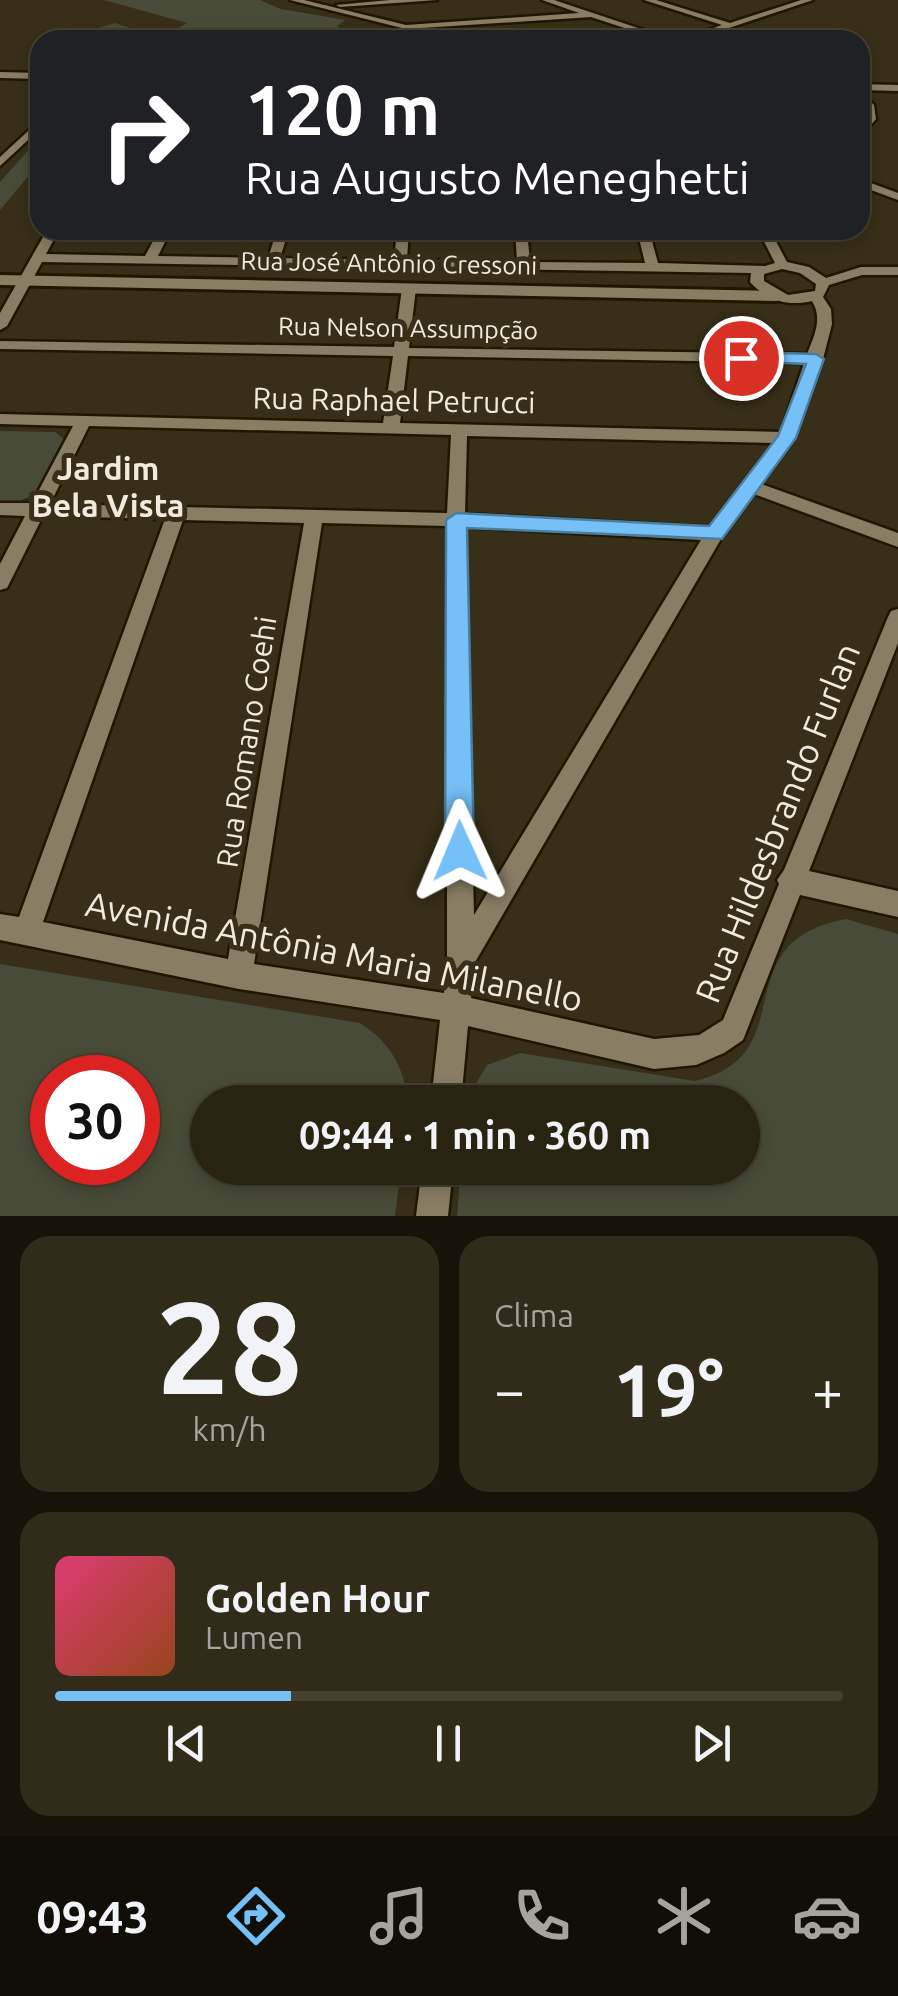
<!DOCTYPE html>
<html lang="pt">
<head>
<meta charset="utf-8">
<style>
  :root { --surface:#292311; --page:#312b1a; --text:#f1f3f6; --muted:#a5a49f; --line:#454031; --accent:#75c0f6 }
  body { margin:0; font-family:Ubuntu,sans-serif; background:var(--page); color:var(--text); height:100vh; display:flex; flex-direction:column; font-size:38px; white-space:nowrap }
  * { box-sizing:border-box; margin:0 }
  p { font-size:32px; color:var(--muted) }
  .icon { flex:none; width:55px; height:55px; fill:none; stroke:currentColor; stroke-width:2; stroke-linecap:round; stroke-linejoin:round }
  .map { position:relative; height:1216px; overflow:hidden }
  .side { display:flex; flex-direction:column; gap:20px; padding:20px; background:#171309; flex:1 }
  .side>* { flex:none }
  .banner { position:absolute; left:30px; top:30px; width:840px; height:210px; border-radius:30px; box-shadow:0 5px 15px #0003,0 0 0 2px var(--line); background:#202124; color:#fff; overflow:hidden }
  .speed { position:absolute; left:30px; top:1055px; display:flex; gap:20px; font-size:50px; font-weight:700; text-align:center }
  .speed>* { display:grid; place-content:center; width:130px; height:130px; border-radius:50%; background:var(--surface); box-shadow:0 5px 15px #0003,0 0 0 2px var(--line); line-height:1 }
  .speed .limit { border:15px solid #d22; background:#fff; color:#111 }
  .pin { position:absolute; display:grid; place-items:center; width:85px; height:85px; color:#fff; margin:-42px; border:5px solid #fff; border-radius:50%; box-shadow:0 2px 10px #0007 }
  .me { position:absolute; width:110px; margin:-55px; rotate:359deg; stroke-linejoin:round; filter:drop-shadow(0 0 8px #0008) }
  .turn { display:flex; align-items:center; gap:35px; height:210px; padding:0 50px; font-size:45px }
  .turn .icon { width:130px; height:130px; stroke-width:2.5 }
  .turn b { display:block; font-size:70px; line-height:85px }
  .big { font-size:75px; font-weight:700; line-height:1.1 }
  .side .card { flex:1; display:flex; flex-direction:column; justify-content:center; gap:15px; min-width:0; padding:0 35px; border-radius:30px; background:var(--page) }
  .side .dial { align-items:center; gap:0 }
  .dial b { font-size:130px; line-height:1 }
  .song { display:flex; align-items:center; gap:30px }
  .cover { width:120px; height:120px; border-radius:15px; background:linear-gradient(135deg,hsl(340 70% 55%),hsl(20 70% 35%)) }
  .played { height:10px; border-radius:5px; background:linear-gradient(90deg,var(--accent) 30%,var(--line) 30%) }
  .keys { display:flex; justify-content:space-around; direction:ltr }
  .heat { display:flex; justify-content:space-between; align-items:center; font-size:55px; direction:ltr }
  .side .tiles { flex:1; display:grid; gap:20px; grid-template-columns:1fr 1fr }
  .card:last-child { grid-column:span 2 }
  .trip { position:absolute; left:190px; top:1085px; width:570px; height:100px; border-radius:50px; background:var(--surface); box-shadow:0 5px 15px #0003,0 0 0 2px var(--line); font-weight:700; line-height:100px; text-align:center }
  .tabs { display:flex; height:160px; justify-content:space-around; align-items:center; background:#100e07; color:var(--muted) }
  .tabs .icon { width:70px; height:70px }
  .tabs .selected { color:var(--accent) }
  .tabs b { font-size:45px; color:var(--text) }
  .map>svg:first-child { display:block }
</style>
</head>
<body>
<div class="map">
<svg width="898" height="1216" viewBox="0 0 898 1216">
  <rect width="100%" height="100%" fill="#372f17"/>
  <!-- green -->
  <path fill="#484b37" fill-rule="evenodd" d="M104,0H260L281,9L345,20L337,26L358,40H401H70L71,36L115,23C142,32 161,40 187,23Z
    M40,137V162L0,210V182Z
    M0,431L55,432L65,440C57,476 36,502 0,506Z
    M846,919L898,934V1216H457L461,1168H742V1102H467L468,1097L487,1065L520,1053L695,1081C806,1055 721,942 846,919Z
    M0,964L360,1023C390,1042 404,1067 408,1102H208V1168H401L395,1216H0ZM52,1078H138V1162H52Z"/>
  <g fill="none" stroke-linecap="round" stroke-linejoin="round">
    <defs>
      <path id="minor" d="M290,0H304L406,25L579,13L542,0H554L674,40H661L591,17L406,29Z
        M390,0H437L340,7L336,5Z
        M644,0H656L730,23L801,0H813L693,40H680L722,25Z
        M0,72L40,73V79L0,78Z
        M860,84L898,85V91L860,90Z
        M860,91L874,105L876,119L860,137V127L866,119Z
        M40,120V129L0,166V157Z
        M860,179L898,193V200L860,186Z
        M47,230H59L46,254L145,256L159,230H171L158,256L268,258L277,230H289L280,258L394,260L397,230H409L407,260L517,261L515,230H527L530,262L645,263L637,230H649L658,263L765,266L775,263L758,230H770L787,262L809,267L826,278L861,267H898V275H862L829,285L823,297L831,309L832,324L823,359L795,438L761,484L898,533V547L754,494L721,539L474,964L471,998L654,1039L699,1035L723,1020L779,884L777,880L784,870L888,617L891,611L898,609V643L809,871L898,891V917L800,895L743,1040L724,1053L696,1065L654,1069L468,1026L461,1102H431L440,1020L239,989L0,940V914L19,917L165,519L43,516L7,588L0,590V564L25,516L0,515V503H32L73,426L0,424V414L383,423L393,356L0,349V341L394,347L402,288L409,284L416,288L409,348L807,354C814,336 823,319 812,301C788,307 766,300 750,282L751,273L42,262L7,326L0,330V313ZM782,269L800,273L816,284L815,291L788,295L764,281V274ZM408,356L804,363L781,432L400,423ZM89,426L451,435L447,513L50,504ZM467,436L774,443L709,527L465,514ZM183,520L304,523L228,959L43,922ZM322,523L447,526V961L444,993L254,964ZM465,527L701,540L474,915Z
        M422,1168H453L448,1216H416Z"/>
      <path id="tertiary" d="M0,275L777,291L785,296L777,301L0,285Z"/>
    </defs>
    <!-- minor casing -->
    <use href="#minor" stroke="#1f1702" stroke-width="5"/>
    <!-- tertiary casing -->
    <use href="#tertiary" stroke="#1f1702" stroke-width="6"/>
    <!-- minor -->
    <use href="#minor" fill="#887e64" fill-rule="evenodd"/>
    <!-- tertiary -->
    <use href="#tertiary" fill="#887e64" fill-rule="evenodd"/>
  </g>
  <!-- route -->
  <path fill="#75c0f6" stroke="#4c7da0" stroke-width="2.5" d="M741,352L816,354L824,359L796,438L722,539L467,528L474,851L470,861L460,865L449,861L445,851L446,520L456,513L709,526L778,436L806,364L735,361L732,358Z"/>
  <g text-anchor="middle" stroke-width="10" stroke-linejoin="round" paint-order="stroke">
    <!-- far-street labels -->
    <g font-size="25" fill="#f0ebdd" stroke="#372f17">
      <text transform="translate(389 263) rotate(1)" y="9">Rua José Antônio Cressoni</text>
      <text transform="translate(408 328) rotate(1)" y="9">Rua Nelson Assumpção</text>
    </g>
    <!-- street labels -->
    <g font-size="30" fill="#f0ebdd" stroke="#372f17">
      <text transform="translate(394 401) rotate(1)" y="10">Rua Raphael Petrucci</text>
      <text transform="translate(247 742) rotate(-81)" y="10">Rua Romano Coehi</text>
    </g>
    <!-- neighbourhood labels -->
    <g font-size="32" font-weight="bold" fill="#f0ebdd" stroke="#372f17">
      <text x="108" y="480">Jardim<tspan x="108" dy="37">Bela Vista</tspan></text>
    </g>
    <!-- near-street labels -->
    <g font-size="35" fill="#f0ebdd" stroke="#372f17">
      <text transform="translate(778 823) rotate(-68)" y="12">Rua Hildesbrando Furlan</text>
      <text transform="translate(334 952) rotate(11)" y="12">Avenida Antônia Maria Milanello</text>
    </g>
  </g>
</svg>
<div class="speed"><div class="limit">30</div></div>
<div class="pin" style="left:741px;top:358px;background:#d93025"><svg class="icon" aria-label="arrive" viewBox="0 0 24 24"><path d="M6 21V4h12l-3 4 3 4H6"/></svg></div>
<svg class="me" style="left:460px;top:851px" viewBox="-20 -20 40 40"><path d="M0-17L14 15 0 8-14 15z" fill="#75c0f6" stroke="#fff" stroke-width="4"/></svg>
<div class="trip">09:44 · 1 min · 360 m</div>
<div class="banner">
<div class="turn"><svg class="icon" aria-label="right" viewBox="0 0 24 24"><path d="M7 20v-9h11M14 6l5 5-5 5"/></svg><div><b>120 m</b>Rua Augusto Meneghetti</div></div>
</div>
</div>
<section class="side">
<div class="tiles">
<div class="card dial"><b>28</b><p>km/h</p></div>
<div class="card"><p>Clima</p>
<div class="heat"><a>−</a><b class="big">19°</b><a>+</a></div>
</div>
<div class="card">
<div class="song"><i class="cover"></i><div><b>Golden Hour</b><p>Lumen</p></div></div>
<div class="played"></div>
<div class="keys"><svg class="icon" aria-label="previous" viewBox="0 0 24 24"><path d="M18 5L8 12l10 7zM5 5v14"/></svg><svg class="icon" aria-label="pause" viewBox="0 0 24 24"><path d="M8 5v14M16 5v14"/></svg><svg class="icon" aria-label="next" viewBox="0 0 24 24"><path d="M6 5l10 7-10 7zM19 5v14"/></svg></div>
</div>
</div>
</section>
<nav class="tabs">
<b>09:43</b>
<svg class="icon selected" aria-label="directions" viewBox="0 0 24 24"><path d="M12 3l9 9-9 9-9-9zM9 14v-3h6M13 9l2 2-2 2"/></svg>
<svg class="icon" aria-label="music" viewBox="0 0 24 24"><path d="M9 18V5l10-2v13"/><circle cx="6" cy="18" r="3"/><circle cx="16" cy="16" r="3"/></svg>
<svg class="icon" aria-label="phone" viewBox="0 0 24 24"><path d="M5 4h4l2 5-3 2q2 4 5 5l2-3 5 2v4C11 20 4 13 5 4z"/></svg>
<svg class="icon" aria-label="climate" viewBox="0 0 24 24"><path d="M12 3v18M4 7l16 10M4 17L20 7"/></svg>
<svg class="icon" aria-label="car" viewBox="0 0 24 24"><path d="M5 17H2v-5l4-1 3-4h7l3 4 3 1v5h-3M9 17h6M6 11h13"/><circle cx="7" cy="17" r="2"/><circle cx="17" cy="17" r="2"/></svg>
</nav>
</body>
</html>
